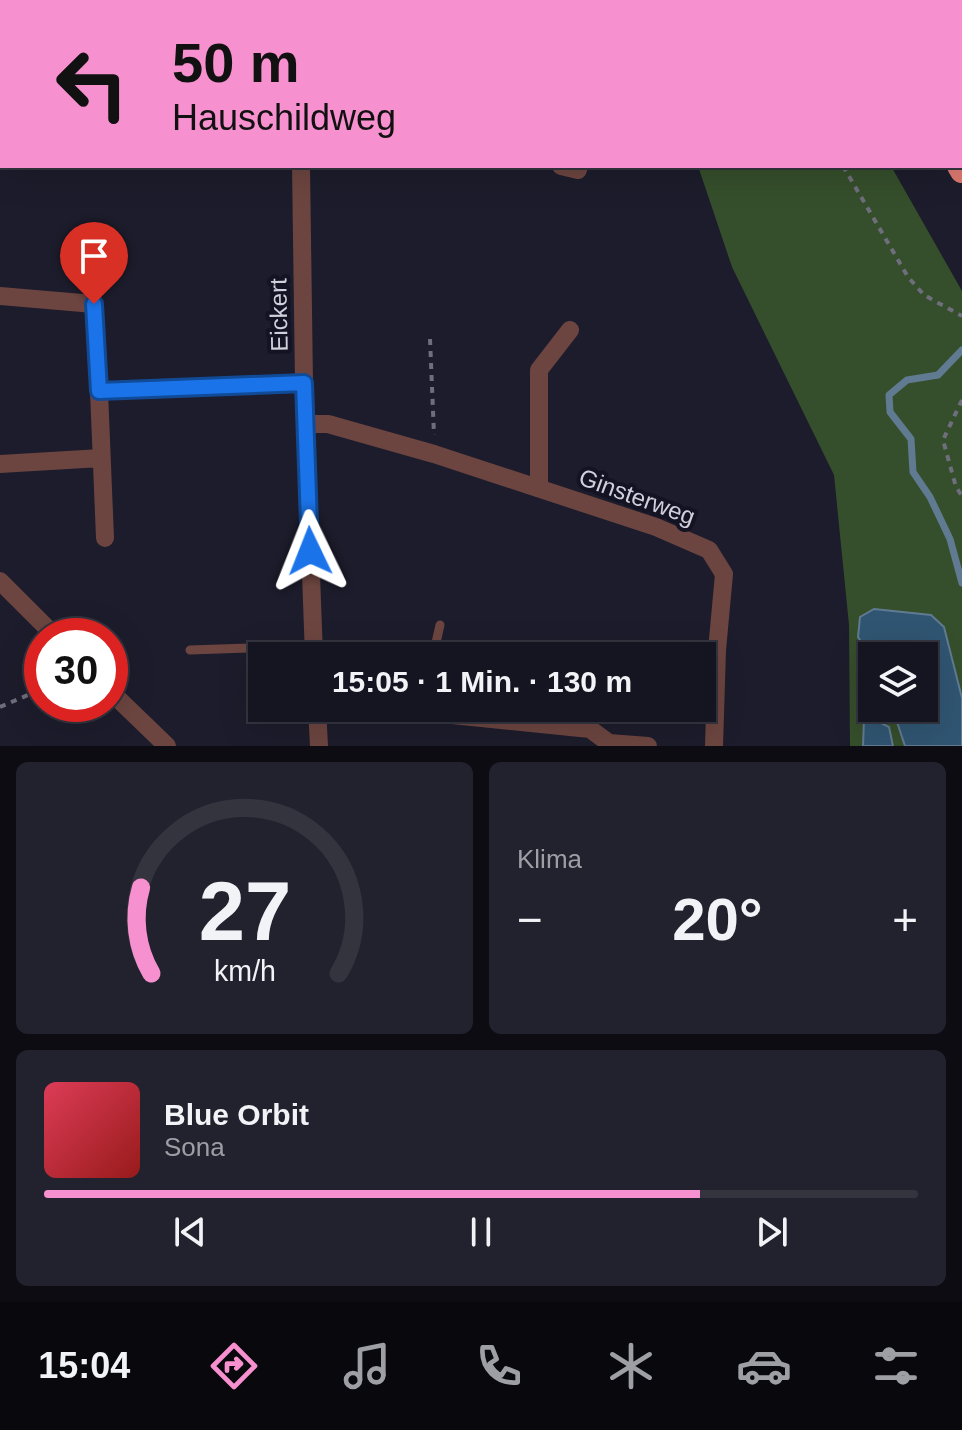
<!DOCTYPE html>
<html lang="de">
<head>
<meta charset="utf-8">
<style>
  :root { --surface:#151521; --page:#22222e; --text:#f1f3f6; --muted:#9d9fa5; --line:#34343f; --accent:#f790ce }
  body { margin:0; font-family:Arial,sans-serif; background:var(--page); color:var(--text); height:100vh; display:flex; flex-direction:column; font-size:30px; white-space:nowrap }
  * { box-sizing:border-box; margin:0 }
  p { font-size:26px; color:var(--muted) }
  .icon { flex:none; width:44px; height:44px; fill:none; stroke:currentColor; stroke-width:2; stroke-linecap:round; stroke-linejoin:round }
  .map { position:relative; height:746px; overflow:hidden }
  .details { display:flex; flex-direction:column; gap:16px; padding:16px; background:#0c0c12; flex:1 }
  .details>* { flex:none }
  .guide { position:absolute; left:0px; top:0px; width:962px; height:168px; box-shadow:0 8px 32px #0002,0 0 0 2px var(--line); background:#f790ce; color:#111; overflow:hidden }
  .fabs { position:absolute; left:858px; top:642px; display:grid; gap:16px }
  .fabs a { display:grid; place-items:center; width:80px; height:80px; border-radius:0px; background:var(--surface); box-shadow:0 8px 32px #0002,0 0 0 2px var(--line); font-size:40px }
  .speed { position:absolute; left:24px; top:618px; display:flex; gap:16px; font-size:40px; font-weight:700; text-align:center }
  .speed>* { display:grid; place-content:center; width:104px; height:104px; border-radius:50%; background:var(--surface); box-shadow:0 8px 32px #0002,0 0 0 2px var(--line); line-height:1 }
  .speed .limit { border:12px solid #d22; background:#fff; color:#111 }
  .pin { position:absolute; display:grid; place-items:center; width:68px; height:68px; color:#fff; margin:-82px -34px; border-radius:50% 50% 50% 0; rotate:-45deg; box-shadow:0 0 8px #0007 }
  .pin .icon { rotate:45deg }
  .me { position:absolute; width:88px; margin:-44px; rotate:358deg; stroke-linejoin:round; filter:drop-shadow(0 0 6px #0008) }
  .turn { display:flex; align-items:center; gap:28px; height:168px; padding:0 40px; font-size:36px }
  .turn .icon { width:104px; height:104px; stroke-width:2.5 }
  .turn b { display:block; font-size:56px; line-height:68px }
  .big { font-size:60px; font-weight:700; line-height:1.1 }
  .details .card { flex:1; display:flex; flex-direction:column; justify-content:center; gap:12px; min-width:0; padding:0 28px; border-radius:12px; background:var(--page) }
  .details .dial { align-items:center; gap:0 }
  .dial svg { height:208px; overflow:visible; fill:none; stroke:var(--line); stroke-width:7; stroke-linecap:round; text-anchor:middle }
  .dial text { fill:var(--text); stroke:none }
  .song { display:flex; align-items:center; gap:24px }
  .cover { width:96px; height:96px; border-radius:12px; background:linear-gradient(135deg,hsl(350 70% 55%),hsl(0 70% 35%)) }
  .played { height:8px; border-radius:4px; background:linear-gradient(90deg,var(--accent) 75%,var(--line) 75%) }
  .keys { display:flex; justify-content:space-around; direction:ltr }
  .heat { display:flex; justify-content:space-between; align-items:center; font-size:44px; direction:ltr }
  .details .tiles { flex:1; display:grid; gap:16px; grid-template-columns:1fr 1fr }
  .card:last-child { grid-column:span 2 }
  .trip { position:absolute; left:248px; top:642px; width:468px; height:80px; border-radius:0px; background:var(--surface); box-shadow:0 8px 32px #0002,0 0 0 2px var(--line); font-weight:700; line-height:80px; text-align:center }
  .menu { display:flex; height:128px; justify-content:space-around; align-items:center; background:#08080d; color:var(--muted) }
  .menu .icon { width:56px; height:56px }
  .menu .active { color:var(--accent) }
  .menu b { font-size:36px; color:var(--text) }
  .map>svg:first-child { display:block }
</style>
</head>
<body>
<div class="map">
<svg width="962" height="746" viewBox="0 0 962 746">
  <rect width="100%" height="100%" fill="#1c1c2c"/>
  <!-- forest -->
  <path fill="#354e2b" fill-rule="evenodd" d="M545,0H798L799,2H546Z
    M698,166H891L962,291V746H850L849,625L834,475L732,267ZM872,656H924V708H872Z"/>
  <!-- water -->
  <path fill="#305572" stroke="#607a92" stroke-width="2" d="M874,609L931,615L944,627L962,698V746H905L896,719L884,708H924V656H872V706L864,705L871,657L858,637L860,617Z
    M864,719L875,720L889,727L893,746H863Z"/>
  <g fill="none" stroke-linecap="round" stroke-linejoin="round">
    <!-- stream -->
    <path stroke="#607a92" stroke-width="7" d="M962,350L938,375L907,380L889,395L890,412L911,439L913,472L930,497L950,539L962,583"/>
    <!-- path -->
    <path stroke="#6e6e7c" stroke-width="4" stroke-dasharray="6 6" stroke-linecap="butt" d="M743,0L744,2
      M843,166L908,277L924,295L962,316
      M430,339L434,435
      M962,400L943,440L956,487L962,496
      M0,707L42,689"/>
    <!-- lane -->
    <path stroke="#6c4540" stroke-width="9" d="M190,650L313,646
      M433,656L440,625"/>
    <!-- street -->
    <path stroke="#6c4540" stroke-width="18" d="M300,0V2
      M301,166L304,383L314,656
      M561,166L578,170
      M0,296L94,304L99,391L304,383
      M99,391L105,538
      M305,424H328L434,454L656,527L709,550L724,574L717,650L714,746
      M0,464L101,458
      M539,487V370L570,330
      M0,581L55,636
      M110,691L167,746
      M317,708L319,746
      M384,708L590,729L609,743L648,746"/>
    <!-- highway -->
    <path stroke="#d9776e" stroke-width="24" d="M866,0L867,2
      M933,0L934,2
      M960,48L962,51
      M959,166L962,171"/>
  </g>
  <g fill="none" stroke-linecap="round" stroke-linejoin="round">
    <defs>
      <path id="route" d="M94,304L99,391L304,383L310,551"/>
    </defs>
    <!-- route casing -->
    <use href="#route" stroke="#114b97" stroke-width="20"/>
    <!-- route -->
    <use href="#route" stroke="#1a73e8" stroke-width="14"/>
  </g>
  <g text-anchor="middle" stroke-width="8" stroke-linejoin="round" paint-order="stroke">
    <!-- street labels -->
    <g font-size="24" fill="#d0d0dc" stroke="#131323">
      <text transform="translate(279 315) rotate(-91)" y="8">Eickert</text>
      <text transform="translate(637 497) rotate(20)" y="8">Ginsterweg</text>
    </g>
  </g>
</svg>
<div class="fabs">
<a><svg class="icon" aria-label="layers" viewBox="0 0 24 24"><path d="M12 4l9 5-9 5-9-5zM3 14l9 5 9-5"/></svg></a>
</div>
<div class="speed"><div class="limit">30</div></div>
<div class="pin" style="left:94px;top:304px;background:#d93025"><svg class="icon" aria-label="arrive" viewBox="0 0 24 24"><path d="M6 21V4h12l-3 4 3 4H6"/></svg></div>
<svg class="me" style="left:310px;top:551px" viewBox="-20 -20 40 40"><path d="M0-17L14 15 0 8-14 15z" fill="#1a73e8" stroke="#fff" stroke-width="4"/></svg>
<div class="trip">15:05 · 1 Min. · 130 m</div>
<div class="guide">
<div class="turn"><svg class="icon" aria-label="left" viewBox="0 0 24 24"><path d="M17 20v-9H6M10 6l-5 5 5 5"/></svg><div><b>50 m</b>Hauschildweg</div></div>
</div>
</div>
<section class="details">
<div class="tiles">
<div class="card dial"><svg viewBox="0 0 100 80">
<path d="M14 69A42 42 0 1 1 86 69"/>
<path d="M14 69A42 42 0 0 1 10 36" stroke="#f790ce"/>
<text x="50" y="56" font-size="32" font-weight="700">27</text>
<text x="50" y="72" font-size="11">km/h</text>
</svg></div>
<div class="card"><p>Klima</p>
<div class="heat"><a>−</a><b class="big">20°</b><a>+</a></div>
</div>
<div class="card">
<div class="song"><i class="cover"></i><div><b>Blue Orbit</b><p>Sona</p></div></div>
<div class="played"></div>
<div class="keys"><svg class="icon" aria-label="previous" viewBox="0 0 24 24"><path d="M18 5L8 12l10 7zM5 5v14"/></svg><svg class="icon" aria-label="pause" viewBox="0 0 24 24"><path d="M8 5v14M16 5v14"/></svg><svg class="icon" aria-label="next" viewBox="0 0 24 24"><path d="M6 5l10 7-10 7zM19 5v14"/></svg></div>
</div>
</div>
</section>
<nav class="menu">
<b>15:04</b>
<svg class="icon active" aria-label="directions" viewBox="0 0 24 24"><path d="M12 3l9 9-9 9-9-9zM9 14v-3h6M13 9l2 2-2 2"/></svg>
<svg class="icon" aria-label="music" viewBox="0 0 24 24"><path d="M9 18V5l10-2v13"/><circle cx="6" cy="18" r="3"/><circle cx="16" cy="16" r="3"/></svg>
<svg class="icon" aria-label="phone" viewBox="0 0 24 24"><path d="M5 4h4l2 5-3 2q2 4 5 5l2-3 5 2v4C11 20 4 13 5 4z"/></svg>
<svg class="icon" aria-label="climate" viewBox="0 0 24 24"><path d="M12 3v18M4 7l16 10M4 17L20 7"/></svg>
<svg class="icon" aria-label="car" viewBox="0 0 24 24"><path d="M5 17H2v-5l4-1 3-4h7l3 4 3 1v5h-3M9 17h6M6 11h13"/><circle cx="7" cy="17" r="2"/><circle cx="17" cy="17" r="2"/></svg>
<svg class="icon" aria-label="filters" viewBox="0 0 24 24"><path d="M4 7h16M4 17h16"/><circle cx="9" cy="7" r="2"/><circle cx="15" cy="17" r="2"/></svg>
</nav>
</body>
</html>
